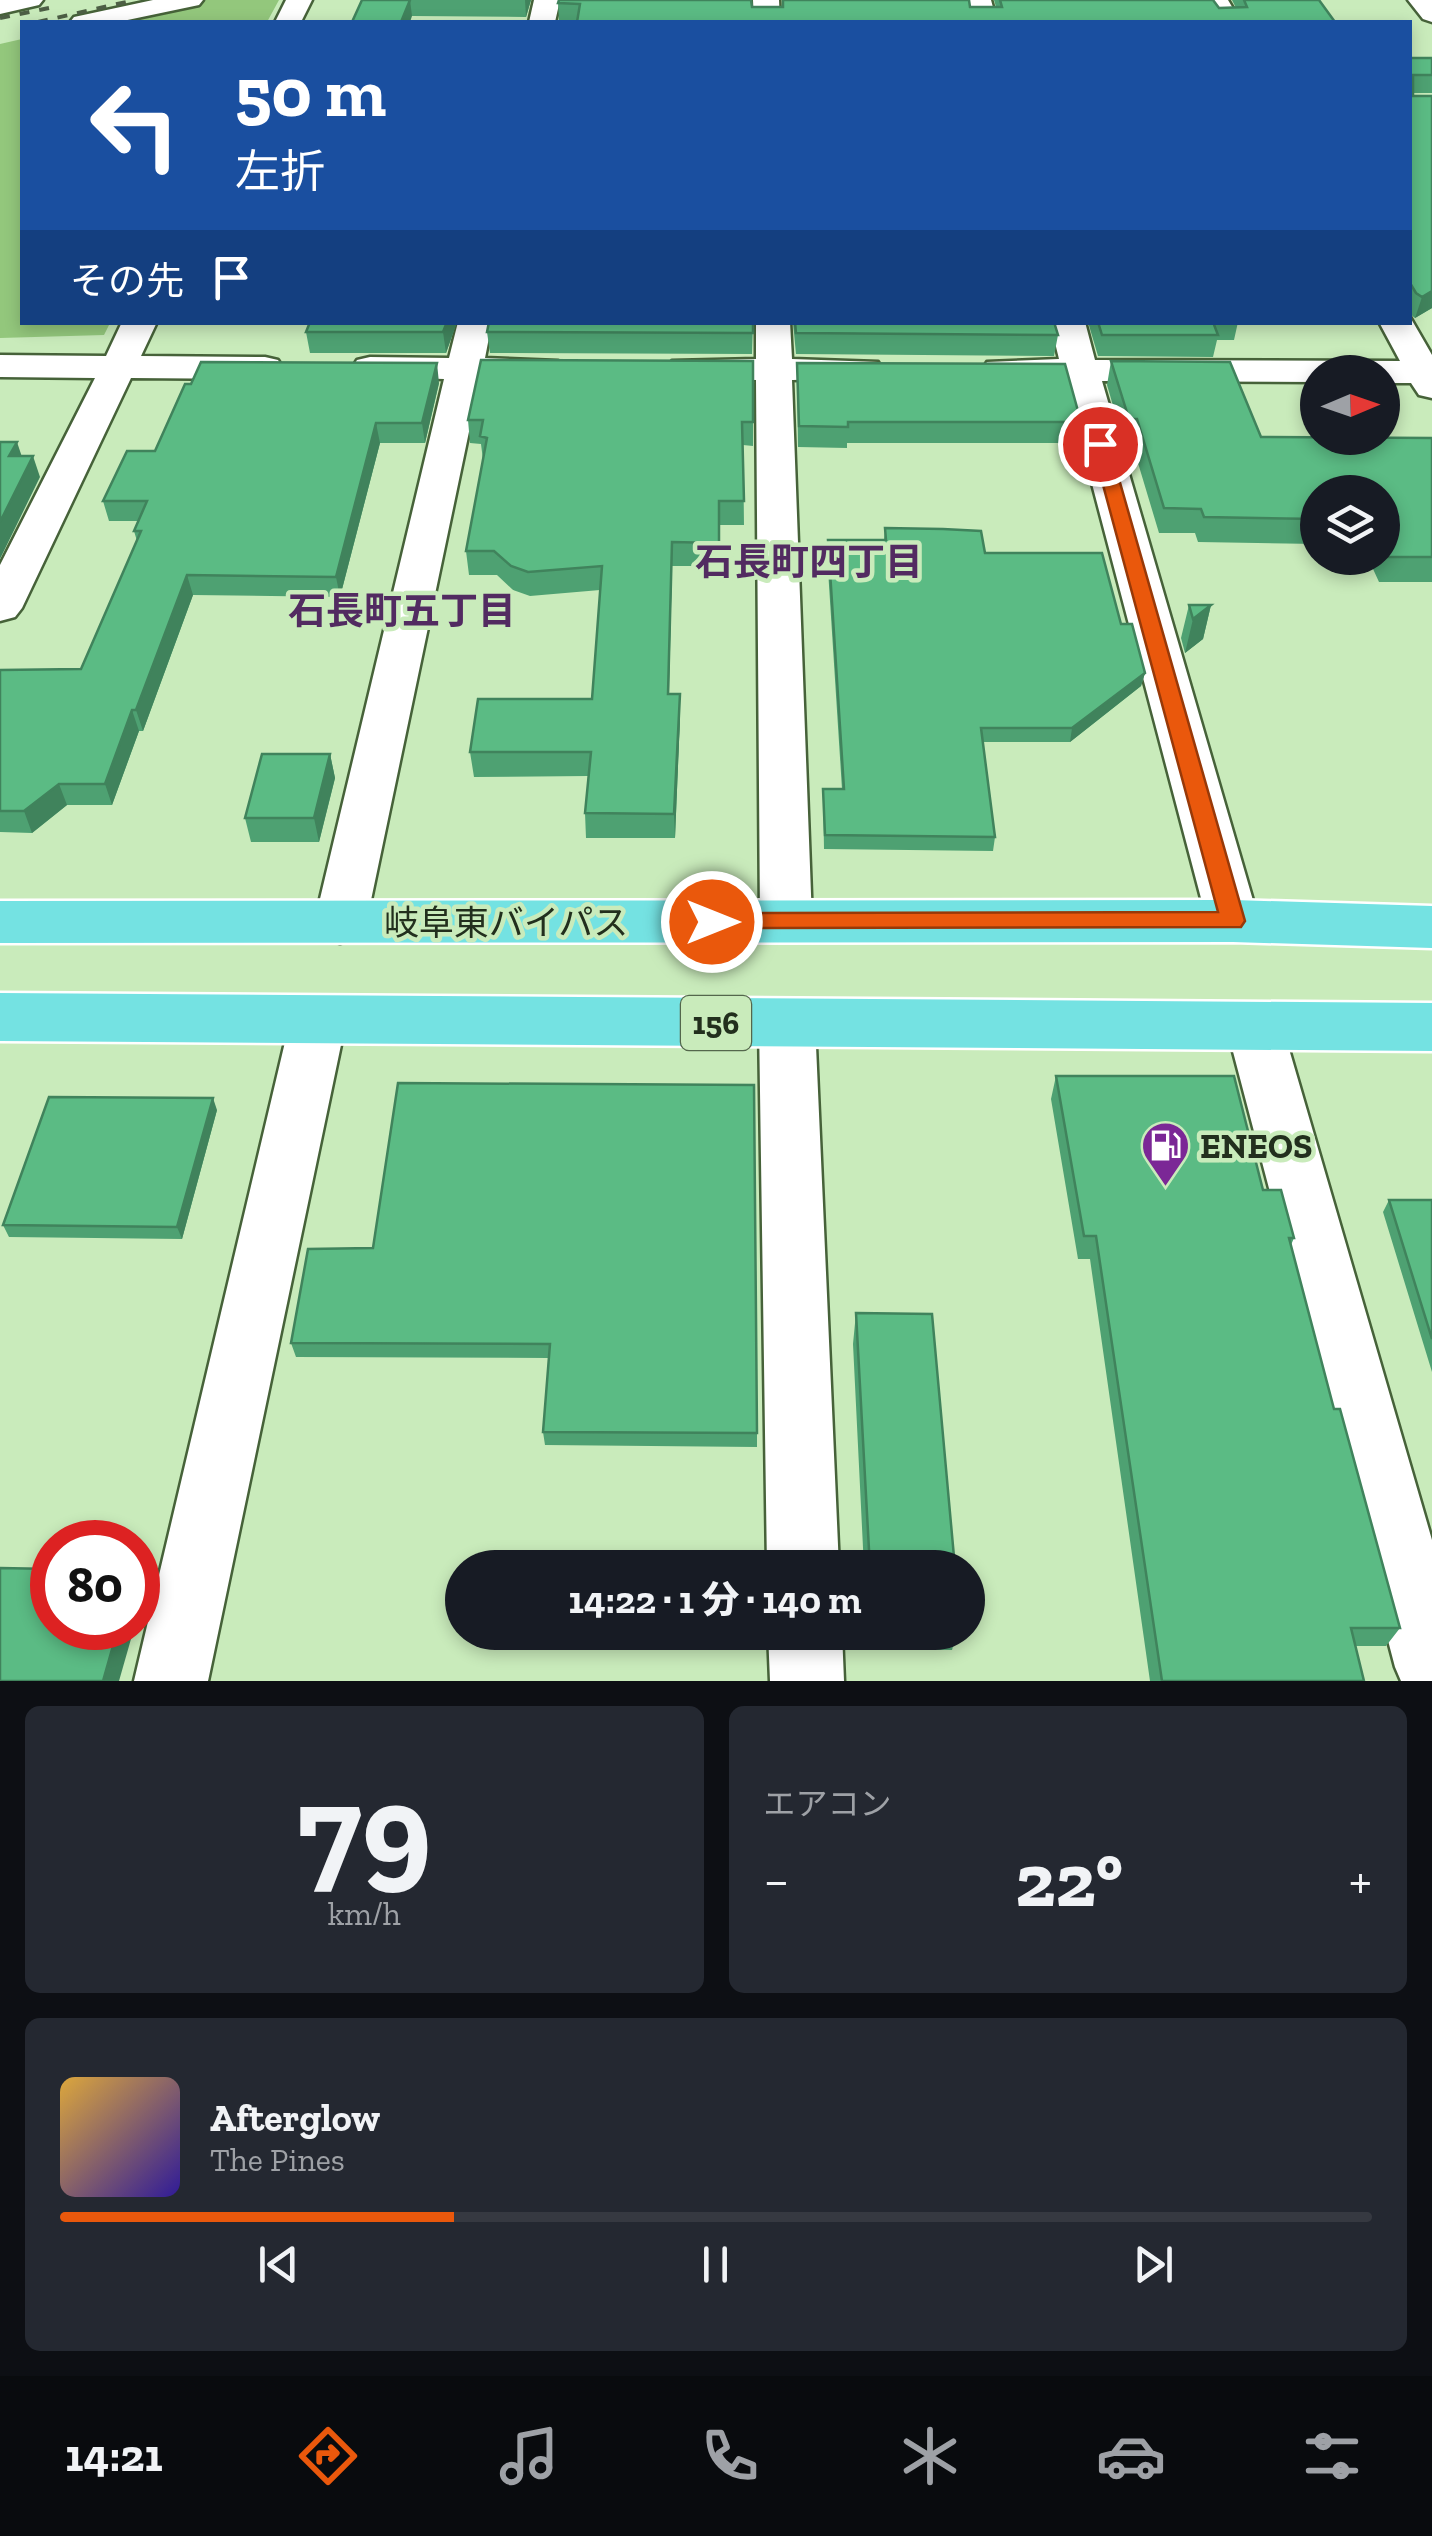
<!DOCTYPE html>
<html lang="ja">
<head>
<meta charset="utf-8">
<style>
  :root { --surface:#171b24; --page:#242831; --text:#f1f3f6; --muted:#9ea1a6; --line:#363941; --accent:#ea580c }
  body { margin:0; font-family:"Zilla Slab","Noto Sans JP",serif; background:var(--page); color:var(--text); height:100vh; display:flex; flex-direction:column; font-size:38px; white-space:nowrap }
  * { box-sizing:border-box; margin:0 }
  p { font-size:32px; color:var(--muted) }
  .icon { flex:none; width:55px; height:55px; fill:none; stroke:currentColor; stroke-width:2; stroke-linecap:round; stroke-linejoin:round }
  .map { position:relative; height:1681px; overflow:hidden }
  .sheet { display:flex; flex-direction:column; gap:25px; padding:25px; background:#0d0f14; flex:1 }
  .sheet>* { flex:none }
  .top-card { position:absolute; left:20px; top:20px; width:1392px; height:305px; border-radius:0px; box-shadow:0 5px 15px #0003; background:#1a4fa0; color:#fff; overflow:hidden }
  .needle { width:65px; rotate:88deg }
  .controls { position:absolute; left:1300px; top:355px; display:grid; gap:20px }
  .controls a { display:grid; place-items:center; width:100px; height:100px; border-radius:50%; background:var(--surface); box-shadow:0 5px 15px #0003; font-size:50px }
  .speed { position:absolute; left:30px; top:1520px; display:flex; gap:20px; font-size:50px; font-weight:700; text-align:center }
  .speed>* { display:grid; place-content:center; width:130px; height:130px; border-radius:50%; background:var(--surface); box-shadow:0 5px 15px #0003; line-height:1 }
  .speed .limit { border:15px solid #d22; background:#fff; color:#111 }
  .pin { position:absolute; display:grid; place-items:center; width:85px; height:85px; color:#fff; margin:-42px; border:5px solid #fff; border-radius:50%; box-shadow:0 2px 10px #0007 }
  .me { position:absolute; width:110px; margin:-55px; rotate:90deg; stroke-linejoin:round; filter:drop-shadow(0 0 8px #0008) }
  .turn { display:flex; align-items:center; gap:35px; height:210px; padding:0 50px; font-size:45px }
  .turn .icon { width:130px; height:130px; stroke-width:2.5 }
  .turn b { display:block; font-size:70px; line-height:85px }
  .then { display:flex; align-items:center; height:95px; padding:0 50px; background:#0003; gap:20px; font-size:38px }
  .big { font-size:75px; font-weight:800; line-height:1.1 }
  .sheet .tile { flex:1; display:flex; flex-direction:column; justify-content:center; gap:15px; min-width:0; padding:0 35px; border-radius:15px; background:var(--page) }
  .sheet .dial { align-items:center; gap:0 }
  .dial b { font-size:130px; line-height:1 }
  .song { display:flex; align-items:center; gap:30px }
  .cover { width:120px; height:120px; border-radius:15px; background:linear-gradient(135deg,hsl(40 70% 55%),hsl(250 70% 35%)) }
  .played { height:10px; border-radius:5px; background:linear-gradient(90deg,var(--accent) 30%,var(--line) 30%) }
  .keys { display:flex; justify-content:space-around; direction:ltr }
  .heat { display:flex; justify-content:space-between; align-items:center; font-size:55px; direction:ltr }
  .sheet .tiles { flex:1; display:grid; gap:25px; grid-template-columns:1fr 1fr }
  .tile:last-child { grid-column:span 2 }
  .trip { position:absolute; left:445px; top:1550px; width:540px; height:100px; border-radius:50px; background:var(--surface); box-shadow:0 5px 15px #0003; font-weight:800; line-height:100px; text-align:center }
  .tab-bar { display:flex; height:160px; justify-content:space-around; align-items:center; background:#090b0e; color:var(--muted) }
  .tab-bar .icon { width:70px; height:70px }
  .tab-bar .active { color:var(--accent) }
  .tab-bar b { font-size:45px; color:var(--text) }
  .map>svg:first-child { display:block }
</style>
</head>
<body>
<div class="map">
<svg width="1432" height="1681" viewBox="0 0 1432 1681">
  <rect width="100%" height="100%" fill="#c9ebbb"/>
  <!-- green -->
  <path fill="#93c77c" d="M206,0H279L267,22H100Z
    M22,39V322L110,323L104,335L0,338V44Z"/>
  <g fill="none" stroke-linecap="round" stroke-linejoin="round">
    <defs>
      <path id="minor" d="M0,0H43L39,5L0,14Z
        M153,0H203L199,5L118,22H70L74,17Z
        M286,0H312L301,22H275Z
        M534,0H560L555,22H529Z
        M753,0H779L780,22H754Z
        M965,0H991L997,22H971Z
        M1202,0H1228L1241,22H1215Z
        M1408,0H1432V22L1423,19Z
        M1410,317L1432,355V398L1419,395L1411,383H1382V372H1318V382L1102,381L1259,921L1252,935L1233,940L1214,935L1207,921L1065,381L987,378L982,370L987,362L1059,359L1050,322H1085L1095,360L1400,361L1379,322H1410Z
        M122,322H157L141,356L265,357L278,360L283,368L278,376L265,379L131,378L22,608L15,617L0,621V565L95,378L0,377V355L106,356Z
        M458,322H492L485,358L558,361L563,369L558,377L480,379L366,924L359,938L340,943L321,938L314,924L444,379L357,376L352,368L357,360L370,357L449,358Z
        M756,322H790L792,359L878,362L883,370L878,378L792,380L812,921L805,935L786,940L767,935L760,921L756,380L672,377L667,369L672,361L756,359Z
        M318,999L338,1006L346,1021L208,1681H134L290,1021L298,1006Z
        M787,1001L807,1008L815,1023L839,1568H767L759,1023L767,1008Z
        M1254,1003L1274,1010L1282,1025L1432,1540V1681H1401L1395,1667L1226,1025L1234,1010Z
        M768,1632H842L844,1681H770Z"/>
      <path id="trunk" d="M1233,900L1432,906V948L1233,942L0,943V901Z
        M0,993L1432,1003V1051L0,1041Z"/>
    </defs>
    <!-- minor casing -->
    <use href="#minor" stroke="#466239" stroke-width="5"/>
    <!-- trunk casing -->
    <use href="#trunk" stroke="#fff" stroke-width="5"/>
    <!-- minor -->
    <use href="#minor" fill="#fff" fill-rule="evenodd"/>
    <!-- trunk -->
    <use href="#trunk" fill="#74e2e2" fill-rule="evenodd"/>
    <!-- rail -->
    <path stroke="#4d5f45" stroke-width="4" stroke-dasharray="10 10" stroke-linecap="butt" d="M0,18L54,7
      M38,22L135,0"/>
  </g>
  <!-- wall -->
  <path fill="#4ea172" d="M362,0H531L526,17L412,16Z
    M782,0H969L970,7H996L994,0H1213L1219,8H1236L1232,0H1319L1335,22L559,21L558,3L782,7Z
    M1410,58H1432V93H1413L1432,308L1415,318L1410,314Z
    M457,322L446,353H310L306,332Z
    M753,322L752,354L490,353L487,332Z
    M793,322H1054L1058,335L1054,356L796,354Z
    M1088,322H1238L1234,340H1217L1213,357L1098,356Z
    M1111,361L1261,437L1432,438V582H1379L1368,558H1382V492H1318V544L1198,542L1195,533H1159L1132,443H1124L1107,385Z
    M797,363L1081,422L1078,443H847V448L798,447Z
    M439,383L425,443H380L340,597L193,595L143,731H139L112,805H67L32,833L0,832V670L81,669L137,541L134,531L138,521H109L103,501L155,451Z
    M468,420L753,422V446L743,445L744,525H719V566H672L669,694L680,718L675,838H586L585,813L588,776L474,777L470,752L592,699L600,590L530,596L513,590L497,575H469L466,551L483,460L481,444L470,443Z
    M885,528L985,553L1121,624L1145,673L1141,686L1070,742H983L995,837L993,851L824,849L823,789H842L827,554L828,540H884Z
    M1189,605H1211L1203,639L1185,653L1181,638Z
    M330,754L335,778L319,842H251L245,818Z
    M1056,1076L1263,1190L1294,1238L1291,1245L1334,1409L1400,1628L1386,1646H1356L1364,1681H1150L1090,1259H1078L1051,1099Z
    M217,1110L182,1239L9,1237L3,1225Z
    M1389,1200H1432V1372L1383,1212Z
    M373,1248L757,1433V1447L545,1445L543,1432L549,1358L296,1357L291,1343Z
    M856,1313L955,1568H864L853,1344Z
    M867,1632H957L952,1650L868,1649Z"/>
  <!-- shaded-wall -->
  <path fill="#40835c" d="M410,0L412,16L410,22H401Z
    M525,0H531L526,17Z
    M1432,291V308L1415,318L1422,297Z
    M447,322H457L446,353L443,332Z
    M437,363L439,383L425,443L422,423Z
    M376,423L380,443L340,597L336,577Z
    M17,442L24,463L9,456Z
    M33,456L40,477L0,559V522Z
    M672,542V566L668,718V694Z
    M187,575L193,595L143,731L136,710Z
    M1211,605L1203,639L1185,653L1193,619Z
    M1145,673L1141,686L1070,742L1072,728Z
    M680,694V718L675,838L674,814Z
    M132,710L139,731L112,805L105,784Z
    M330,754L335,778L319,842L314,818Z
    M59,784L67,805L32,833L24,811Z
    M213,1098L217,1110L182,1239L177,1227Z
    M52,1590V1628L44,1619Z
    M118,1628H124L131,1639L119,1681H103Z"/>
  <!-- building -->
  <path fill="#5bbb84" stroke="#40835c" stroke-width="2.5" d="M362,0H410L401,22H352Z
    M559,0H751L752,7H783V0H969L970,7H1002L1000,0H1213L1219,8L1247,7L1244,0H1319L1335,22H577L580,4L558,3Z
    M1410,58H1432V75H1413V96H1432V291L1422,297L1416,293L1410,283Z
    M310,322H447L443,332H306Z
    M489,322H753V333L487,332Z
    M795,322H1054L1058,335L796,333Z
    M1098,322H1213L1218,335H1102Z
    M481,360L753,361V422H742L744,501H719V543L672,542L668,694H680L674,814L585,813L591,752H470L478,699H592L602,566L528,572L511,566L494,551H466L487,438L480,436L483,420H468Z
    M1111,361L1230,362L1261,437L1432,438V557H1387L1382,547V492H1318V519L1204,517L1201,509L1164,508L1137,419H1129Z
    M201,362L437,363L422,423H376L336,577L187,575L136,710H132L105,784H59L24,811H0V670L81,669L141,531H134L147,501H103L127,451H155L185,384H191Z
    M797,363L1065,364L1081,422H848V427L799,426Z
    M0,442H17L9,456H33L0,522Z
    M885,528L943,529L981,531L985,553H1102L1121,624H1132L1145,673L1072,728H981L995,837L825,835L823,789H844L828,540H886Z
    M1189,605H1211L1193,619Z
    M262,754H330L314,818H245Z
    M1056,1076H1234L1263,1190H1281L1294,1238H1289L1334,1409H1340L1400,1628H1351L1364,1681H1162L1096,1236H1084Z
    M398,1083L754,1085L757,1433L543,1432L550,1344L291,1343L308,1249L373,1248Z
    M49,1097L213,1098L177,1227L3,1225Z
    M1389,1200H1432V1339Z
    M856,1313L932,1314L955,1568H870Z
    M0,1568L52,1569V1590L44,1619H52V1628H118L103,1681H0Z"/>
  <!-- route -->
  <path fill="#ea580c" stroke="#983908" stroke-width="2.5" d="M1100,439L1109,444L1245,921L1241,927L703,928L700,922L703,916L712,913L1218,912L1092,444Z"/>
  <!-- icons -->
  <defs>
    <symbol id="fuel-pin" viewBox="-11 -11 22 30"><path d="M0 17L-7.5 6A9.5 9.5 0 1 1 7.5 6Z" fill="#7b2796" stroke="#c9ebbb"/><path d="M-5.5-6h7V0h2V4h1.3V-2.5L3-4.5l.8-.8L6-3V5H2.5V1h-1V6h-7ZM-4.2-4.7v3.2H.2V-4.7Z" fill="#fff"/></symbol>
  </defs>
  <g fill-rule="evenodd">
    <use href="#fuel-pin" x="1138" y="1118" width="55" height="75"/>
  </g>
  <g text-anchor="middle" stroke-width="9" stroke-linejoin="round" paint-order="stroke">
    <!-- shield labels -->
    <rect fill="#c9ebbb" stroke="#54674c" stroke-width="2.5" x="681" y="996" width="70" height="54" rx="8"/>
    <g font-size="32" font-weight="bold" fill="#222f1d">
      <text x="716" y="1034">156</text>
    </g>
    <!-- street labels -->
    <g font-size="35" fill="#222f1d" stroke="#c9ebbb">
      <text x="506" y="935">岐阜東バイパス</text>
    </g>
    <!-- poi labels -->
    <g font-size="35" font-weight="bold" fill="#222f1d" stroke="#c9ebbb" text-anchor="start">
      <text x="1200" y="1158">ENEOS</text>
    </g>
    <!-- neighbourhood labels -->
    <g font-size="38" font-weight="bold" fill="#522b61" stroke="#c9ebbb">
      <text x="809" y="575">石長町四丁目</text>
      <text x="402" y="624">石長町五丁目</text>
    </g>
  </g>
</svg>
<div class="controls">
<a><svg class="needle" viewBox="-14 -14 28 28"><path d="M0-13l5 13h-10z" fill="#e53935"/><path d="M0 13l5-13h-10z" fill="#9ea1a6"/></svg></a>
<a><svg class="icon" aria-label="layers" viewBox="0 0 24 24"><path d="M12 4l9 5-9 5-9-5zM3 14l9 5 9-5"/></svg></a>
</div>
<div class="speed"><div class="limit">80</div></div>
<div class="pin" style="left:1100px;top:444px;background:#d93025"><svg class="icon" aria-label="arrive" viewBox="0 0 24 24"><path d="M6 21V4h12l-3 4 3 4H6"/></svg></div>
<svg class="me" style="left:712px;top:922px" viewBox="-20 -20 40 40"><circle r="17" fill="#ea580c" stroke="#fff" stroke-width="3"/><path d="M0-11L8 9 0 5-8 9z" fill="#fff"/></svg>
<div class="trip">14:22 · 1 分 · 140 m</div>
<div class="top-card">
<div class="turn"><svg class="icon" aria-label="left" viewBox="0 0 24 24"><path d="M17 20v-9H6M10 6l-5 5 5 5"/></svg><div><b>50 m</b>左折</div></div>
<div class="then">その先<svg class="icon" aria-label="arrive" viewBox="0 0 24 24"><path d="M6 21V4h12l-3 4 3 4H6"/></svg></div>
</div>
</div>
<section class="sheet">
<div class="tiles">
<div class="tile dial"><b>79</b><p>km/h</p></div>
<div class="tile"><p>エアコン</p>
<div class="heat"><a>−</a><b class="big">22°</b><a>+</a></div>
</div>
<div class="tile">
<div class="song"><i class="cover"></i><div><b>Afterglow</b><p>The Pines</p></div></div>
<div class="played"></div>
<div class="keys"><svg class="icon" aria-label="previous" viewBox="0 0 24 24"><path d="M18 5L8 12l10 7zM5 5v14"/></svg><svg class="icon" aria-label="pause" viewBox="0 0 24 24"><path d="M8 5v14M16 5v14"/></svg><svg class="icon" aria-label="next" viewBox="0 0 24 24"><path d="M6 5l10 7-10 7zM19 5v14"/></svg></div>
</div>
</div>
</section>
<nav class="tab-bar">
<b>14:21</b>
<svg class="icon active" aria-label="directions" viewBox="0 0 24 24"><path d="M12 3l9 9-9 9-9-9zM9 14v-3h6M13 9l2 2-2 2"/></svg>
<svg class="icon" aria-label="music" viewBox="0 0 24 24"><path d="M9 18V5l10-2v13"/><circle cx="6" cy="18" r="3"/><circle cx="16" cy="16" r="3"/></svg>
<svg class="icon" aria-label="phone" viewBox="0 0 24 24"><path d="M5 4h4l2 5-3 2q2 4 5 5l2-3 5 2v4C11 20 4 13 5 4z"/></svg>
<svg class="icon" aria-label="climate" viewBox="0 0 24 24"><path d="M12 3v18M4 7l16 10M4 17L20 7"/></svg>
<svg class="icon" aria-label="car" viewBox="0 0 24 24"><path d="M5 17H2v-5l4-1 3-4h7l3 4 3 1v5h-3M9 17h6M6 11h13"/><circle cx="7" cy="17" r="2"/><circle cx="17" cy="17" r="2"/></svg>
<svg class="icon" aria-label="filters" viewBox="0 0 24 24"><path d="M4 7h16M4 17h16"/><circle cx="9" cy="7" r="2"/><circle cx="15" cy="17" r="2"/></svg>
</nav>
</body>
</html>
